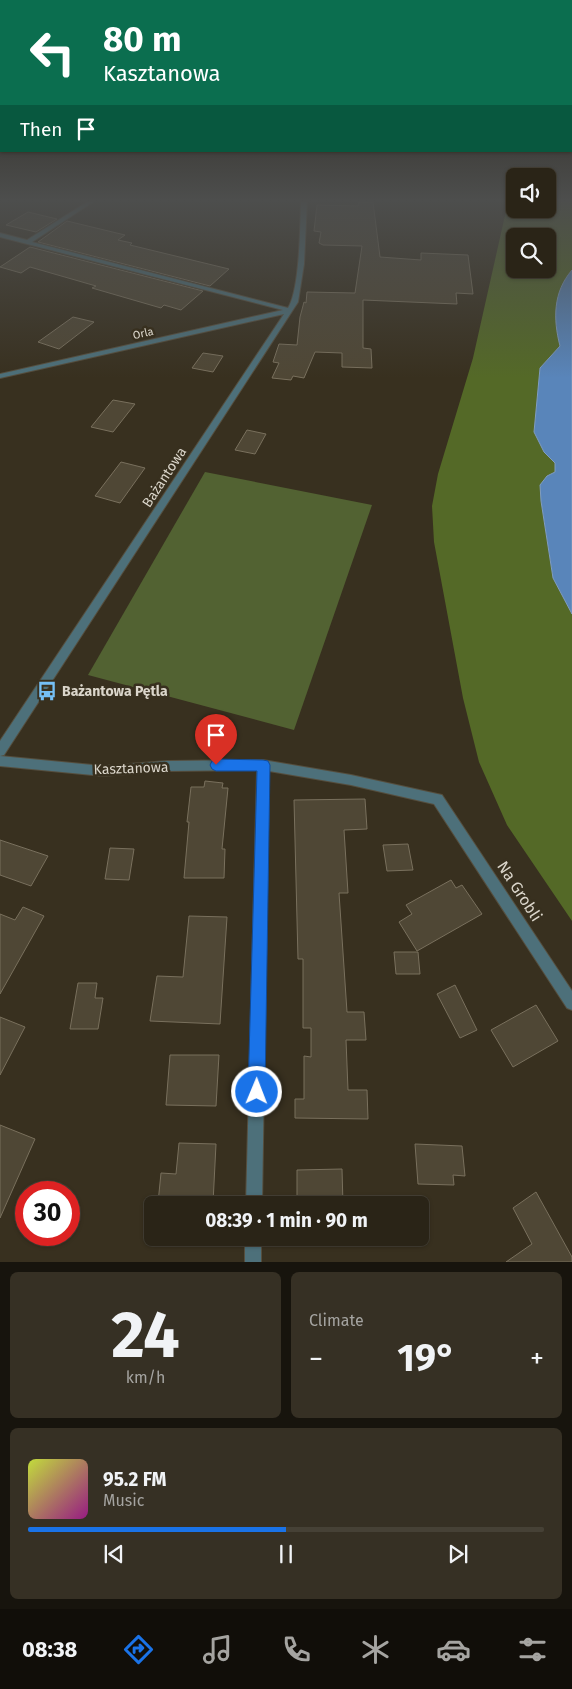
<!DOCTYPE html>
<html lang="en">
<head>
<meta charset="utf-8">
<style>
  :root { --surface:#2a2417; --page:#363024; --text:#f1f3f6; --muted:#a5a4a1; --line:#464136; --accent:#1a73e8 }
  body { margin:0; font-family:"Fira Sans",sans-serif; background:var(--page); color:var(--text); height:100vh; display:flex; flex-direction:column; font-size:19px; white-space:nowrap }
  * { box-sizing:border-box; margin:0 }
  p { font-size:16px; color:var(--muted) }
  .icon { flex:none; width:28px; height:28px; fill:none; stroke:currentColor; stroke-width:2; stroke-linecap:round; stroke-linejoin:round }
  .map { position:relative; height:1262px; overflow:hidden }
  .panel { display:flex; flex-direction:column; gap:10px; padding:10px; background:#17140d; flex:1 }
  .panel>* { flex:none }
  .guide { position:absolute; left:0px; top:0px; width:572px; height:152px; box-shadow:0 1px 4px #0004,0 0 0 1px var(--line); background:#0b6e4f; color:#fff; overflow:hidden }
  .fabs { position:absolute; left:506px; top:168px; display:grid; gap:10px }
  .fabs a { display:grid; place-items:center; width:50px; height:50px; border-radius:8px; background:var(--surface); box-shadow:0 1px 4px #0004,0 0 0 1px var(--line); font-size:25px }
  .speed { position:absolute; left:15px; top:1181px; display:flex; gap:10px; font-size:25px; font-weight:700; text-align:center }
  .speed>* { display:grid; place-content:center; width:65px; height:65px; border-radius:50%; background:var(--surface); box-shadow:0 1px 4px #0004,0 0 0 1px var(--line); line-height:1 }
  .speed .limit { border:8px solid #d22; background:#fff; color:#111 }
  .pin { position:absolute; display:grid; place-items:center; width:42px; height:42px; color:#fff; margin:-51px -21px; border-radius:50% 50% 50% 0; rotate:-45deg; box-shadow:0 0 5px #0007 }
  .pin .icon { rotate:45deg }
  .me { position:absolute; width:55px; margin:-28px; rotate:1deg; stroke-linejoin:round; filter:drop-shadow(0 0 4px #0008) }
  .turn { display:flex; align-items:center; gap:18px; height:105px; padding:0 20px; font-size:22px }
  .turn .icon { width:65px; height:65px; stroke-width:2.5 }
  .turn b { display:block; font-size:35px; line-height:42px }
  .then { display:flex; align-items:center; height:48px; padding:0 20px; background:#0003; gap:10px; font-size:19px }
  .big { font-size:38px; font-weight:700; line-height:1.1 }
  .panel .card { flex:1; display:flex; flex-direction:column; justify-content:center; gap:8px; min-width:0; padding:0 18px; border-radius:8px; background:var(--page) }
  .panel .dial { align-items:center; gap:0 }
  .dial b { font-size:65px; line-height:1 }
  .song { display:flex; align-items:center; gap:15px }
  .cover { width:60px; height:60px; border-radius:8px; background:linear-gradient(135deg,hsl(70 70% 55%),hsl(310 70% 35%)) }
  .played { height:5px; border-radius:2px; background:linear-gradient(90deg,var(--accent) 50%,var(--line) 50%) }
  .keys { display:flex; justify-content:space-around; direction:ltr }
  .heat { display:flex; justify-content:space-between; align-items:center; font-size:28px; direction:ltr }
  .panel .tiles { flex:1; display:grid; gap:10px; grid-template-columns:1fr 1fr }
  .card:last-child { grid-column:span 2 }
  .trip { position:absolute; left:144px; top:1196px; width:285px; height:50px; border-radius:8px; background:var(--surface); box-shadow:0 1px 4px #0004,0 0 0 1px var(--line); font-weight:700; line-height:50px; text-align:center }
  .tab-bar { display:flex; height:80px; justify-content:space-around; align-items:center; background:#110e09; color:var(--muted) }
  .tab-bar .icon { width:35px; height:35px }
  .tab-bar .current { color:var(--accent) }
  .tab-bar b { font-size:22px; color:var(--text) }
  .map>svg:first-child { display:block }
</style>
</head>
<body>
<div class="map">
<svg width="572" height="1262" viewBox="0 0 572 1262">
  <rect width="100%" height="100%" fill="#38301f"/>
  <!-- green -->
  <path fill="#526232" d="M205,472L372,505L294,730L88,675Z"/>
  <!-- forest -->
  <path fill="#546927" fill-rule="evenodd" d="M508,202H515V209H548V202H572V270C554,291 553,320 560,346L540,368L534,432L544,452L555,463V472L547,476L541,501L553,578L572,614V921L507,825L479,762L463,698L434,542L432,506L438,474L473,358ZM515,236H548V269H515Z"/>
  <!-- water -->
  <path fill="#5985ba" stroke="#809dbf" d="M572,270V614L553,578L541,501L540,485L547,476L555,472V463L544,452L534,432L540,368L560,346C553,319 553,292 572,270Z"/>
  <!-- building -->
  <path fill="#4f4735" stroke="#79705d" d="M359,202H373L380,257L421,260V253L468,255L473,294L456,293L457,304L363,300V348L371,349L372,368L342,367V353L315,352L304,378L293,376L291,380L272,378L279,363L273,362L279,344L297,345L300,317L304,302L306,303L307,292L355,293L362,246L323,245L319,243L321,232L314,231L317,205L358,206Z
    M28,212L57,219L36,232L6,225Z
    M67,221L125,235L118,240L132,243L130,245L229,269L210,286L38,242Z
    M30,247L203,291L181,310L164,305L161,308L92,288L96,286L30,267L21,273L0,267Z
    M73,317L94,322L59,349L38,342Z
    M203,353L223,356L213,372L192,368Z
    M113,400L135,404L113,432L91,427Z
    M247,430L266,434L255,454L235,450Z
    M121,462L145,468L120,503L95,496Z
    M205,781L223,783L222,788H228L222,849H225L224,878H184L189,822H187L191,787H204Z
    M365,799L367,829L344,830L348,893H339L347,1012H364L366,1040H346L348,1090H367L368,1119L295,1118V1099H304V1056L311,1057V1028H303V959H298L294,800Z
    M0,840L48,856L31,886L0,875Z
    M408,844L413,870L387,871L383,845Z
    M110,848L134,849L129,880L105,879Z
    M451,880L456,888L462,885L482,914L417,951L399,922L412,914L406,905Z
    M23,907L44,916L0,994V914L15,920Z
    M189,916L227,917L220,1024L150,1021L157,976L183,977Z
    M394,952H418L420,974H396Z
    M78,983H97L95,998H103L98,1029H70Z
    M455,985L477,1030L460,1038L437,994Z
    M536,1005L558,1041L513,1067L491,1030Z
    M0,1017L25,1027L0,1075Z
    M170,1055H219L216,1106L166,1105Z
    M0,1125L35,1139L0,1218Z
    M179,1143L216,1144L213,1203H158L161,1173L176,1174Z
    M415,1144L462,1146L465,1176L453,1175L454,1185L418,1184Z
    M342,1169L343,1205H297V1170Z
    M536,1192L572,1257V1262H506L532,1244L513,1208Z"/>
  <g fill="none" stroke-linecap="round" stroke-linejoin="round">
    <defs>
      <path id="street" d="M87,202H93L32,242L288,308C300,289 300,226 301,202H307L304,264L298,302L4,755L0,756L103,766L167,761L263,760L351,775L442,795L572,991V1010L567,1008L434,804L351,785L269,771L262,1205H246L257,770L167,771L103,776L0,766V741L284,314L0,378V374L283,310L0,237V233L27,240Z
        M245,1238H261V1262H245Z"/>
    </defs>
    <!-- street casing -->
    <use href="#street" stroke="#554e3e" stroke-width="2"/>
    <!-- street -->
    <use href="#street" fill="#4d707a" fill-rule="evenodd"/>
  </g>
  <!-- sky -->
  <linearGradient id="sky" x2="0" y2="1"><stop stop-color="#1f1a11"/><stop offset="0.53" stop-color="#4d4e4d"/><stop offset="1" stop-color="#4d4e4d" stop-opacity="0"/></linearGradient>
  <rect width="572" height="378" fill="url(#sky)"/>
  <!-- route -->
  <path fill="#1a73e8" stroke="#114b97" d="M216,759L263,760L268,761L270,765L265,1092L263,1098L257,1100L251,1098L248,1092L257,771H216L212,769L210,765L212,761Z"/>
  <!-- icons -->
  <defs>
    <symbol id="bus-bare" viewBox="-9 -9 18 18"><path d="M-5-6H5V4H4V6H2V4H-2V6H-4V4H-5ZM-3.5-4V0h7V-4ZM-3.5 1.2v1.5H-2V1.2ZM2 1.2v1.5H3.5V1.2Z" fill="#75c0f6" stroke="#38301f" stroke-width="2.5" paint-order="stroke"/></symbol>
  </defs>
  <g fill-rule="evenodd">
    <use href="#bus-bare" x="33" y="677" width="28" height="28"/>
  </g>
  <g text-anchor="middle" stroke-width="5" stroke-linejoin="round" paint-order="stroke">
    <!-- far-street labels -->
    <g font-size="11" fill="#dbd6cb" stroke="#38301f">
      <text transform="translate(143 333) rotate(-13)" y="4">Orla</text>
    </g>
    <!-- street labels -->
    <g font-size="14" fill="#dbd6cb" stroke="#38301f">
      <text transform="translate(164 477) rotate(-57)" y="5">Bażantowa</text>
      <text transform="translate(131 768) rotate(-2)" y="5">Kasztanowa</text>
    </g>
    <!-- poi labels -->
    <g font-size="14" font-weight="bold" fill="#dbd6cb" stroke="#38301f" text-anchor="start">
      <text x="62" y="696">Bażantowa Pętla</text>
    </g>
    <!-- near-street labels -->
    <g font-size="16" fill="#dbd6cb" stroke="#38301f">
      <text transform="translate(520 891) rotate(57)" y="6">Na Grobli</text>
    </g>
  </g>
</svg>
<div class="fabs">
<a><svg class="icon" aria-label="sound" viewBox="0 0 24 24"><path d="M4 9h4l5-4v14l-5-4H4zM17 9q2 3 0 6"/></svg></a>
<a><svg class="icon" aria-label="search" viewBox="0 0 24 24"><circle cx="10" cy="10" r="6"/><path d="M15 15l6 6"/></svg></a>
</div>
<div class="speed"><div class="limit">30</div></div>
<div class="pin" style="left:216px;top:765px;background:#d93025"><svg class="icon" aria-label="arrive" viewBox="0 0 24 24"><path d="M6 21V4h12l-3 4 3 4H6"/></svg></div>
<svg class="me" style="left:257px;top:1092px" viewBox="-20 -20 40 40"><circle r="17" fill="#1a73e8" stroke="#fff" stroke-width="3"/><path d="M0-11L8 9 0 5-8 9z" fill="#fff"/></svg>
<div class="trip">08:39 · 1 min · 90 m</div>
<div class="guide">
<div class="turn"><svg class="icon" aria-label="left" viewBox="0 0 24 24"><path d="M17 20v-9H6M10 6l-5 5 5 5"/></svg><div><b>80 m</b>Kasztanowa</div></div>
<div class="then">Then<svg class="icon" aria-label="arrive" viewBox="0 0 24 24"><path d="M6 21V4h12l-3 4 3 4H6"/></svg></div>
</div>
</div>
<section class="panel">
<div class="tiles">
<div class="card dial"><b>24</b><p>km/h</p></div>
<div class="card"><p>Climate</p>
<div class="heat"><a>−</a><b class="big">19°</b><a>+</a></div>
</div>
<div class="card">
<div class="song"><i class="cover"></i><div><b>95.2 FM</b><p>Music</p></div></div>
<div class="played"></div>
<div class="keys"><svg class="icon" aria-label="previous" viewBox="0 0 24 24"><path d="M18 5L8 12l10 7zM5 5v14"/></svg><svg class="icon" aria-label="pause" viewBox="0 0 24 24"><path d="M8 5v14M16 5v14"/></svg><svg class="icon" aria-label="next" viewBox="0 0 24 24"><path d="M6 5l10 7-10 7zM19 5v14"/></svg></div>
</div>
</div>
</section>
<nav class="tab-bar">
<b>08:38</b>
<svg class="icon current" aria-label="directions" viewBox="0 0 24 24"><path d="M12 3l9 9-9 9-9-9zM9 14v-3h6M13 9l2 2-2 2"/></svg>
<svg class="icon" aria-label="music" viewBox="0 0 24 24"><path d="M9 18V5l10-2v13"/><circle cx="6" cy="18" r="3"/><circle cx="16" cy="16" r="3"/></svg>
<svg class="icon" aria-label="phone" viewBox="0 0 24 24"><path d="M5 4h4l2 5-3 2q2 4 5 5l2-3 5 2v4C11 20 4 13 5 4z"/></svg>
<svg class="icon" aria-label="climate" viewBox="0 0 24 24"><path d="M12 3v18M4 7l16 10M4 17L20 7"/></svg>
<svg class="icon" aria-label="car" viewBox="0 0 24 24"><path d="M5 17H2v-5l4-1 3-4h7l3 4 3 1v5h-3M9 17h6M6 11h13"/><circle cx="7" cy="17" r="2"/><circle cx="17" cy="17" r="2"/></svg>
<svg class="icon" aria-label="filters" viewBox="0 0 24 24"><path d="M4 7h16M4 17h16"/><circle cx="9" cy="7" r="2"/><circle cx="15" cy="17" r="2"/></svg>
</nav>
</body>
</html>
